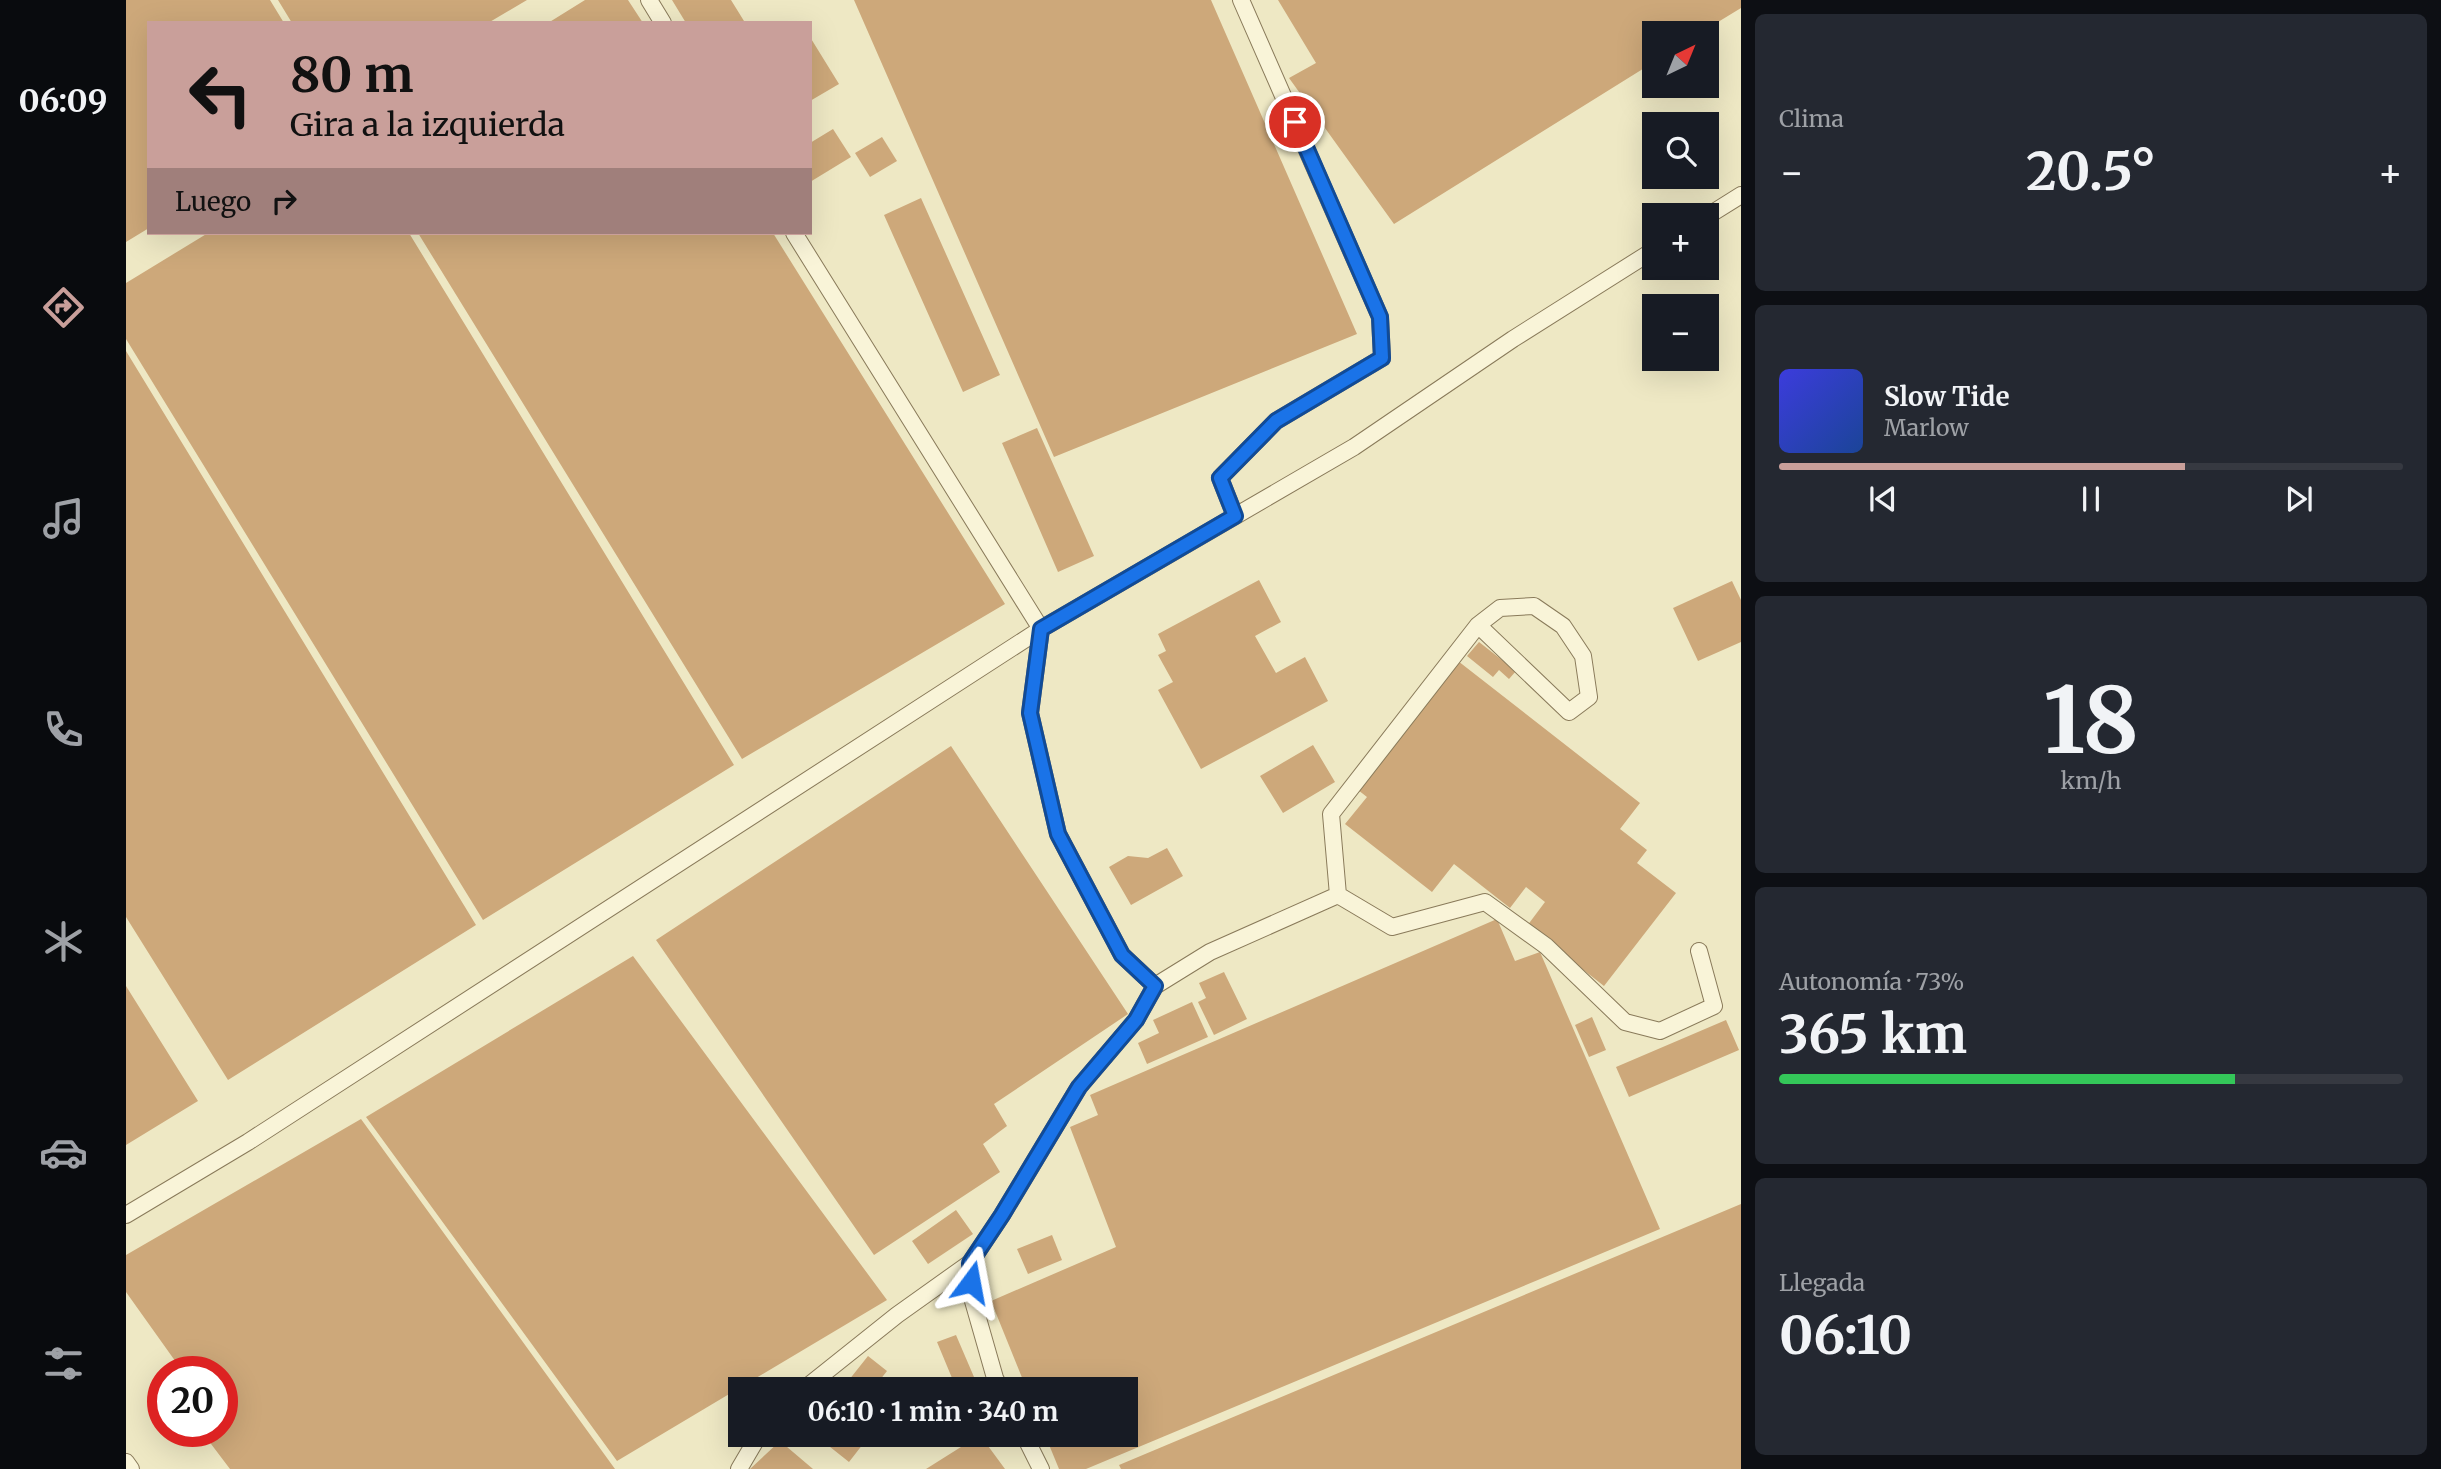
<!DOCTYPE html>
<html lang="es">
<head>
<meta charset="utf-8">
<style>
  :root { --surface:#171b24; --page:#242831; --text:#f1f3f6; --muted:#9ea1a6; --line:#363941; --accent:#c99f9a }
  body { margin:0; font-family:Merriweather,serif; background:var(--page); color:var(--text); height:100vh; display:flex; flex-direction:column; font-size:26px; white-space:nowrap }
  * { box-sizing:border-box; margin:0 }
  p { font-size:23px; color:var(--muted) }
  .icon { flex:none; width:38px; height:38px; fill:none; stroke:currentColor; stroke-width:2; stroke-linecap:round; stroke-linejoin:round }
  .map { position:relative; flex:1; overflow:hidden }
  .side { display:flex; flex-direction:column; gap:14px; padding:14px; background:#0d0f14; width:700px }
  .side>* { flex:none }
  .guide { position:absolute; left:21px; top:21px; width:665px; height:214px; border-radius:0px; box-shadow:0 7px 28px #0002; background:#c99f9a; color:#111; overflow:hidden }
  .needle { width:46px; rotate:43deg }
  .controls { position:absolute; left:1516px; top:21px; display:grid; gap:14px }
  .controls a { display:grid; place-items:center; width:77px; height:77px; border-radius:0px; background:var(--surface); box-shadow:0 7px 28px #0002; font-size:35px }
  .speed { position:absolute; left:21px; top:1356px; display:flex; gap:14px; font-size:35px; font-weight:700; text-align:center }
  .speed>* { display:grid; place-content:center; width:91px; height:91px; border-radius:50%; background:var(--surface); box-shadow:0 7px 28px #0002; line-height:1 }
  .speed .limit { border:10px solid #d22; background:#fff; color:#111 }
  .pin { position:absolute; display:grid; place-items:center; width:60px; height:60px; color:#fff; margin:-30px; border:4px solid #fff; border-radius:50%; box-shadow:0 2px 7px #0007 }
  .me { position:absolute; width:77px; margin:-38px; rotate:13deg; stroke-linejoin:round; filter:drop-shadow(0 0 5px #0008) }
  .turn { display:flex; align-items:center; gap:24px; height:147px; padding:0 28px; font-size:32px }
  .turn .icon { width:91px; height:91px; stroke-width:2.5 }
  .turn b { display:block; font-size:49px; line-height:60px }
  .then { display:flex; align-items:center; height:66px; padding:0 28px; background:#0003; gap:14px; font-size:26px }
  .big { font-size:52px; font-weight:700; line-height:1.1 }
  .side .widget { flex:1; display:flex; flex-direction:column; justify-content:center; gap:10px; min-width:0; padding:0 24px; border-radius:10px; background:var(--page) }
  .side .dial { align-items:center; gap:0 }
  .dial b { font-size:91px; line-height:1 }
  .song { display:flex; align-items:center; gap:21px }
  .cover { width:84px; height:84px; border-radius:10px; background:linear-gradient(135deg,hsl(240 70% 55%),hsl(220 70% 35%)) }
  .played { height:7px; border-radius:4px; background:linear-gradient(90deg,var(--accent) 65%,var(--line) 65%) }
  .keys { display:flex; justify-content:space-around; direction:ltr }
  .heat { display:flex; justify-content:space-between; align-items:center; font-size:38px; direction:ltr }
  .charge { height:10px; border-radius:5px; background:linear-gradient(90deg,#34c759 73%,var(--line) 0) }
  .trip { position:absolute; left:602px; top:1377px; width:410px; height:70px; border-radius:0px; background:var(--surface); box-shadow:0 7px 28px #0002; font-weight:700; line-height:70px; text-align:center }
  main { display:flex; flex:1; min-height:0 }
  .tab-bar { display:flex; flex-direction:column; width:126px; justify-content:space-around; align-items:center; background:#090b0e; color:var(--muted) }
  .tab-bar .icon { width:49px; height:49px }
  .tab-bar .on { color:var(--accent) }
  .tab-bar b { font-size:32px; color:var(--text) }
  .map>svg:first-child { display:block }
</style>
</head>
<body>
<main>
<nav class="tab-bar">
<b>06:09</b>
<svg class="icon on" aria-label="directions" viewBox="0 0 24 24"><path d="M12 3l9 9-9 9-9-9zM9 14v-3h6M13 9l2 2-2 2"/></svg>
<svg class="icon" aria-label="music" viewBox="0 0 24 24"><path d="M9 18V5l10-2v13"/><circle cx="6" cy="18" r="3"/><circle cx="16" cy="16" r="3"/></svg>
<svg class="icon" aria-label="phone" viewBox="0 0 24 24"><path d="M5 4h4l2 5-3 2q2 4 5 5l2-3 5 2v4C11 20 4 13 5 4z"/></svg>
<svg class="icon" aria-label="climate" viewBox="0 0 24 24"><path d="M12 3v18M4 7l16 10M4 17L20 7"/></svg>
<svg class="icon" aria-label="car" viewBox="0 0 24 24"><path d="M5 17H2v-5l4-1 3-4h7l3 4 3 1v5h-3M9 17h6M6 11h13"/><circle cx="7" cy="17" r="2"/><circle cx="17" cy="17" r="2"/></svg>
<svg class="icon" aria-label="filters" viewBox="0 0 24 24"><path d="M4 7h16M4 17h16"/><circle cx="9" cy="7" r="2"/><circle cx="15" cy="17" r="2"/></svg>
</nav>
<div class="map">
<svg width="1615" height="1469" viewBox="0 0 1615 1469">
  <rect width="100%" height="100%" fill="#eee8c4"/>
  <!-- building -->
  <path fill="#cda87a" d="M0,0H144L158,23H23V228L0,242Z
    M152,0H401L362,23H166Z
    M459,0H502L517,23H422Z
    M546,0H605L618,21L614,23H560Z
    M728,0H1085L1231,334L928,457Z
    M1152,0H1615V8L1574,33H1528V62L1268,224L1163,78L1190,63Z
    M684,37L713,84L684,101Z
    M707,129L725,157L684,182V143Z
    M756,137L771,161L744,177L729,153Z
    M795,198L874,375L837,392L758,215Z
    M82,233H283L608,765L357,920L0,339V283Z
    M292,233H647L879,604L616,759Z
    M0,351L350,925L102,1080L0,917Z
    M911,428L968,556L932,572L876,443Z
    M1133,580L1155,622L1129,636L1150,673L1179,657L1202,701L1075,769L1032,690L1047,682L1032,655L1040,651L1032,634Z
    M1606,581L1615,600V642L1572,661L1547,608Z
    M1353,642L1390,671L1383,679L1373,670L1367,677L1341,656Z
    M1332,661L1514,803L1494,829L1521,850L1511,863L1550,893L1478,986L1401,926L1419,902L1400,887L1384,908L1328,864L1306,892L1219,824L1241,797L1232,790Z
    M1187,745L1209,782L1157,813L1134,776Z
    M825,746L1002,1014L868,1104L881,1126L857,1144L874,1172L748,1255L530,940Z
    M1041,848L1057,876L1005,905L983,867L1002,856L1022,858Z
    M1371,919L1389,961L1414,952L1534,1229L960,1469H933L919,1435H999V1390H901L865,1301L990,1247L944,1127L972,1115L964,1095Z
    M507,956L761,1300L491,1461L240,1117Z
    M1098,972L1121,1019L1088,1035L1072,1002L1080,998L1073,983Z
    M0,986L72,1101L0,1145Z
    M1066,1002L1082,1037L1021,1064L1012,1043L1033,1033L1027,1020Z
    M1466,1017L1480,1050L1463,1057L1449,1025Z
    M1600,1020L1613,1050L1503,1097L1490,1067Z
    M235,1119L489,1469H104L76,1432H96V1372H57L0,1292V1255Z
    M1615,1204V1469H995L993,1465Z
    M830,1210L847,1234L802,1264L786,1241Z
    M926,1235L936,1260L902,1274L891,1249Z
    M830,1335L851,1384L839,1390H831L811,1342Z
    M742,1356L761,1371L746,1390H715Z
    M689,1435H744L723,1462Z
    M854,1435L879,1469H800Z
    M654,1441L687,1469H624Z"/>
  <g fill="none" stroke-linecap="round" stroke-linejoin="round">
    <defs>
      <path id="service" d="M523,0L537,23
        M1580,217L1615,195
        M668,233L915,629L904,713L932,834L996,955L1029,986L1010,1020L953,1087L876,1215L844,1263L771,1315L677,1390
        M1109,516L1094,478L1150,421L1256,358L1254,317L1115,0
        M1212,895L1266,927L1359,902L1420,946L1499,1022L1534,1031L1588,1006L1573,951
        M1029,986L1084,952L1212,895L1205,814L1352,625L1374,608L1408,606L1437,626L1457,656L1463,697L1443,712L1352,625
        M0,1215L122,1142L915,629L1228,447L1387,339L1528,250
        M844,1263L847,1301L869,1378L875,1390
        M898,1435L915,1469
        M0,1462L5,1469
        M613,1469L633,1435"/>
    </defs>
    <!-- service casing -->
    <use href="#service" stroke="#897a5a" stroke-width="18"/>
    <!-- service -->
    <use href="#service" stroke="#f9f4d8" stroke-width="16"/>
  </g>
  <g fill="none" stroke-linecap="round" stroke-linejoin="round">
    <defs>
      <path id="route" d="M845,1282L844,1263L876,1215L953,1087L1010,1020L1029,986L996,955L932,834L904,713L915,629L1109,516L1094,478L1150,421L1256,358L1254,317L1169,122"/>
    </defs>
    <!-- route casing -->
    <use href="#route" stroke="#114b97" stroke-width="18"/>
    <!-- route -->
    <use href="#route" stroke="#1a73e8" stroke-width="12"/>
  </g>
</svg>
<div class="controls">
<a><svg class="needle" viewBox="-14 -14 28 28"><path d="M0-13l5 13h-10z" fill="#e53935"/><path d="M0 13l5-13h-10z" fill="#9ea1a6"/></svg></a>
<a><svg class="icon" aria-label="search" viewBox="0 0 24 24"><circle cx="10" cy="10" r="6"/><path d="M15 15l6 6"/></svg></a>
<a>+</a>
<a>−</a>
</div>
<div class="speed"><div class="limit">20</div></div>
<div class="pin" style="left:1169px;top:122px;background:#d93025"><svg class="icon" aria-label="arrive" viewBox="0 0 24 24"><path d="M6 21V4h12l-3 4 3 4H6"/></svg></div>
<svg class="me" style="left:845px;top:1282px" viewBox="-20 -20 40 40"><path d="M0-17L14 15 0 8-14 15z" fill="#1a73e8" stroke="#fff" stroke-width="4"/></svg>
<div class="trip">06:10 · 1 min · 340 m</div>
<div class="guide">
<div class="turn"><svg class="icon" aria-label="left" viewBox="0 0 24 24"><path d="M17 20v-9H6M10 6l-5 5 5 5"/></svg><div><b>80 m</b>Gira a la izquierda</div></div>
<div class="then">Luego<svg class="icon" aria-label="right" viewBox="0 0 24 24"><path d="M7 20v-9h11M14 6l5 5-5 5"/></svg></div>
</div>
</div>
<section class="side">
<div class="widget"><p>Clima</p>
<div class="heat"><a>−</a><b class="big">20.5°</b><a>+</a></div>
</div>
<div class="widget">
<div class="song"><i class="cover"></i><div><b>Slow Tide</b><p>Marlow</p></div></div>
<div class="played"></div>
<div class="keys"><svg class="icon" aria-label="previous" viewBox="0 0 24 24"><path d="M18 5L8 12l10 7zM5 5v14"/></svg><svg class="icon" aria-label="pause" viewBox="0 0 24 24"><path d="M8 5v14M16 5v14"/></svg><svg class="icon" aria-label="next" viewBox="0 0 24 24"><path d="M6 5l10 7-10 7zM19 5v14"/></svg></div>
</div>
<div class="widget dial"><b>18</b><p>km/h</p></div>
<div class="widget"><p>Autonomía · 73%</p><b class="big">365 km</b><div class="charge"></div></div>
<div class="widget"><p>Llegada</p><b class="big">06:10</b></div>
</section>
</main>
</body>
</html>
